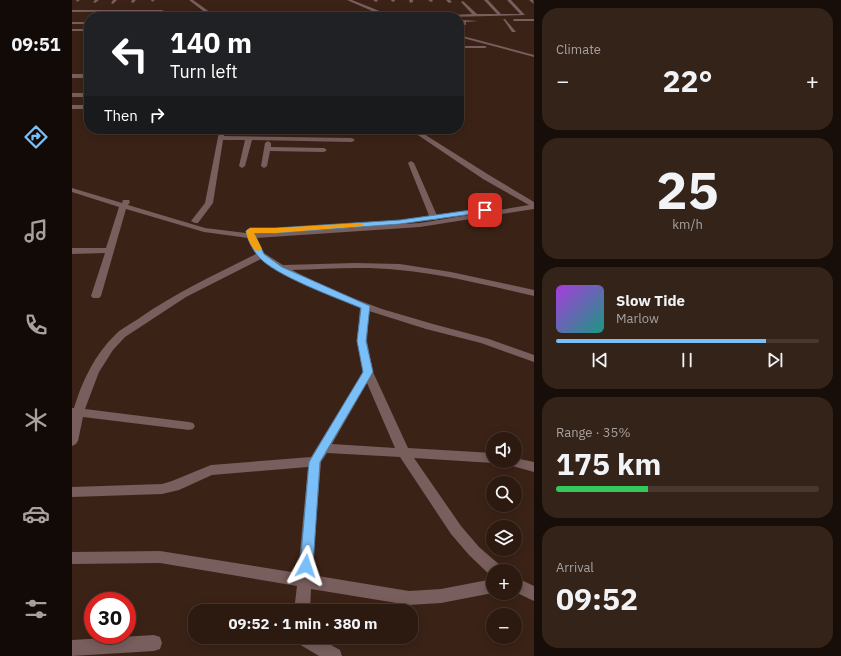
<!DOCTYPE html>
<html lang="en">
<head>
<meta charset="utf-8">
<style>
  :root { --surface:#2c1a10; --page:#342319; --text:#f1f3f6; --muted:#a6a19f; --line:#483830; --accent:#7abff8 }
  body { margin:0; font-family:"IBM Plex Sans",sans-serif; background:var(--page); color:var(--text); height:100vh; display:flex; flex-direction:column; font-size:15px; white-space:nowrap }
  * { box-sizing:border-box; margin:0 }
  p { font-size:13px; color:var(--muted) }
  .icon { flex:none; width:22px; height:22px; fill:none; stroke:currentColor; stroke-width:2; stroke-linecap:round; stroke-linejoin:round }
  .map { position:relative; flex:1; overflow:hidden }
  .sheet { display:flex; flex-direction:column; gap:8px; padding:8px; background:#180e09; width:307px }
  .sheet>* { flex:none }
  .guide { position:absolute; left:12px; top:12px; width:380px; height:122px; border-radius:16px; box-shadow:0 2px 10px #0003,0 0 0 1px var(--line); background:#202124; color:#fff; overflow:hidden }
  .controls { position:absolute; left:414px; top:432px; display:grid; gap:8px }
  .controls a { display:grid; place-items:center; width:36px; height:36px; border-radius:50%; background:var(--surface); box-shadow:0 2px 10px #0003,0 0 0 1px var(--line); font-size:20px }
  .speed { position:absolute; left:12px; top:592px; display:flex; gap:8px; font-size:20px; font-weight:700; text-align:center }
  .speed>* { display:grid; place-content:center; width:52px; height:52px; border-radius:50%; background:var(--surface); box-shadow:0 2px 10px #0003,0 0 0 1px var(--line); line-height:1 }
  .speed .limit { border:6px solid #d22; background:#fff; color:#111 }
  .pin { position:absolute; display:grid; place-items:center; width:34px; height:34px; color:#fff; margin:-17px; border-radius:8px; box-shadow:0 2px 6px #0006 }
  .me { position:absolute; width:44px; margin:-22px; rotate:5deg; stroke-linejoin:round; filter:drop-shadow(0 0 3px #0008) }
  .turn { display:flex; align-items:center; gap:14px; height:84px; padding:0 20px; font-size:18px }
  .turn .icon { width:52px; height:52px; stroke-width:2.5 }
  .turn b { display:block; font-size:28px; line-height:34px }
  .then { display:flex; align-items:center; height:38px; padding:0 20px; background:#0003; gap:8px; font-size:15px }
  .big { font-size:30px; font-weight:800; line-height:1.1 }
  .sheet .card { flex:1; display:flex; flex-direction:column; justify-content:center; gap:6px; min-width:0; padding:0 14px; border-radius:16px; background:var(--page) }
  .sheet .dial { align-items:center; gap:0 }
  .dial b { font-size:52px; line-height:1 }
  .song { display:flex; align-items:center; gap:12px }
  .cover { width:48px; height:48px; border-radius:6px; background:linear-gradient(135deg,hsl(280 70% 55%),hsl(170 70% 35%)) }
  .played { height:4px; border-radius:2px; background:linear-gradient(90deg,var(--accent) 80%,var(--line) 80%) }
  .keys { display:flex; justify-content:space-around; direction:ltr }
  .heat { display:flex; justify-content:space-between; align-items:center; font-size:22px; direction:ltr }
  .charge { height:6px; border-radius:3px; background:linear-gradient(90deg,#34c759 35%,var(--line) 0) }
  .trip { position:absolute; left:116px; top:604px; width:230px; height:40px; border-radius:16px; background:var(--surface); box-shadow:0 2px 10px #0003,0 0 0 1px var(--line); font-weight:800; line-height:40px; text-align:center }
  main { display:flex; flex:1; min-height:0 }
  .tabs { display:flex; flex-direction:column; width:72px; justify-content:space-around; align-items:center; background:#120a06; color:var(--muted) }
  .tabs .icon { width:28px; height:28px }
  .tabs .current { color:var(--accent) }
  .tabs b { font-size:18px; color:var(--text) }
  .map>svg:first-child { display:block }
</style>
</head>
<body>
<main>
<nav class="tabs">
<b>09:51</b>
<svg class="icon current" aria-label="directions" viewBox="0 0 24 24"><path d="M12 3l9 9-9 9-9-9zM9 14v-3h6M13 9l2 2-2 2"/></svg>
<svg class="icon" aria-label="music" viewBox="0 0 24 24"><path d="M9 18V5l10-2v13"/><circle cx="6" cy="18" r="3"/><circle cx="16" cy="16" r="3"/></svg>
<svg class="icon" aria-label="phone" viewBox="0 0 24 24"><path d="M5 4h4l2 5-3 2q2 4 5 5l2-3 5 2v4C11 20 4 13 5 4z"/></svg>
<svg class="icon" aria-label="climate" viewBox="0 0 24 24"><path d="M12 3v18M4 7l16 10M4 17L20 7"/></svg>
<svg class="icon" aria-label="car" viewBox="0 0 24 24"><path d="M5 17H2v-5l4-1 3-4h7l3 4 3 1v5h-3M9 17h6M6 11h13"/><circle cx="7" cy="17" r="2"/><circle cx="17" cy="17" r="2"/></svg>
<svg class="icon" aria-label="filters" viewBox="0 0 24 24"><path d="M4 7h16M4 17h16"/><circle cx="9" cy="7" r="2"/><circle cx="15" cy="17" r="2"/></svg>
</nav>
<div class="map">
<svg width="462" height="656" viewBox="0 0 462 656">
  <rect width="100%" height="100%" fill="#3b2216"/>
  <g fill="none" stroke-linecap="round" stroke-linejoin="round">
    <!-- minor -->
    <path fill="#785e5c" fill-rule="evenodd" d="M4,0H8L5,2Z
      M23,0H27L23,3L21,2Z
      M41,0H45L41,4L39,3Z
      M60,0H64L61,3L59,2Z
      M79,0H83L80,2Z
      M117,0H121L142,15L307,14L275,0H280L310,12L372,11L378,15L400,14L389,2L391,1L405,14H425L412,0H416L429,14H448L435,0H439L453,15L376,17L371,13L316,14L315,16L139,17Z
      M301,0H305L306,1L304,2Z
      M319,0H323V1L320,2Z
      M337,0H341V2L338,3Z
      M356,0H360L361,1L359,2Z
      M374,0H378L380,2L377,3Z
      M457,0H461L462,4Z
      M0,10H90L92,11L0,12Z
      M431,19H433L444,32H440Z
      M442,19H462V21H441Z
      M391,20L406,21L394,22V25H387V23H390Z
      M0,22H17V24H0Z
      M0,29H17V31H0Z
      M387,35L462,55V57L387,37Z
      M387,46H413L415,47L413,48H387Z
      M0,74H17V78H0Z
      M0,93H17V97H0Z
      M0,105H17V109H0Z
      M28,129H152V136L280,138L283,140L280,142L180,140L173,166L170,168L167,166L173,140H151L141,203L126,223H123L119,221L133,203L147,132H30L28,131Z
      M337,129H344L417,175L462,202V209L348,227L184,238L192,253L211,265L283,263L328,264L379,272L462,290V296C417,286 373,274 327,270C291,266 255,269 220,270L259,290L310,309L361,324L417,339L462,355V362L409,343L354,329L297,311L295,341L301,372L336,448L421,453V461H426L421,463L342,458L389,526L407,547L429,566L431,571H421V576H419L397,555L379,534L328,457L255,453L249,462L240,575L337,591L369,589L421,579V593L369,603L337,605L239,589L238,611H222L225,586L88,563L0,564V552L88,551L226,573L236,467L140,475L107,490L90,494L0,497V487L90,484L100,481L139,465L239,457L291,372L285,341L288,308L229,282L189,259L114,297L53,337L41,350L27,372L13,409L117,422L121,423L123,426L121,429L117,430L11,417L6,441L4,444L0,446V408H2C10,381 23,354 44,334C50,328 59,324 66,319C103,293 144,274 184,254L176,238L132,232L54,209L29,296L27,298H21L19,296L33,253L0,254V248H34L47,207L0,192V188L50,203L51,200H57L58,202L56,205L133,228L174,233L175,230H181L182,233L348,223L457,205L411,179ZM295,383L323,448L260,444Z
      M196,141L199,143V147L252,148L255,150L252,152L198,151L195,166L192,168L189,166L193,143Z
      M339,161L342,163L366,218L365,220H362L358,218L336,163Z
      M443,458L462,462V472L433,464L431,461H443Z
      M443,577L462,586V601L443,592Z
      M82,635L88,637L90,643L88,649L82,651L0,656V640Z
      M225,637H245L268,650L270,656H247L227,644Z"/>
  </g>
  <!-- route -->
  <path fill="#7abff8" stroke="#4f7ca1" d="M413,208L415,209V212L328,224L204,233H182L192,254L210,267L298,306L294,341L301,372L248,462L241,566L239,570L234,572L230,570L228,566L237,462L291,372L285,341L289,308C265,298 201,275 186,256C181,250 175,239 174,231L178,228H204L328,220Z"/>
  <!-- slow -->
  <path fill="#f59e0b" d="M289,223H291V226L204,233H182L190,249L186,251C179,249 175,237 174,231L178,228H204Z"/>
</svg>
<div class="controls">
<a><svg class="icon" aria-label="sound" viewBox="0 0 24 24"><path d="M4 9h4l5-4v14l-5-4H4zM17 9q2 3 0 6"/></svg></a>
<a><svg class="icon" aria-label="search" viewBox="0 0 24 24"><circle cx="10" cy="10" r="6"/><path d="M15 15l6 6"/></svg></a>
<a><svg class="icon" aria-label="layers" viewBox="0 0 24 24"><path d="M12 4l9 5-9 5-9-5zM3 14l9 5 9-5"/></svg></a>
<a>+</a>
<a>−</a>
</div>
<div class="speed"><div class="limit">30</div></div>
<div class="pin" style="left:413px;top:210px;background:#d93025"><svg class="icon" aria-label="arrive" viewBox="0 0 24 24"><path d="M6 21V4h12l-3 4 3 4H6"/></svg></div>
<svg class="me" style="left:234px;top:566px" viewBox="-20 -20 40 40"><path d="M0-17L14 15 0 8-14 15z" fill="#7abff8" stroke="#fff" stroke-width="4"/></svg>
<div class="trip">09:52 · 1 min · 380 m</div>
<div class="guide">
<div class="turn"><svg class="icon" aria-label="left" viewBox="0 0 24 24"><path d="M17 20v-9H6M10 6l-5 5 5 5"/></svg><div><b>140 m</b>Turn left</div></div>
<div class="then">Then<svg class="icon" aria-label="right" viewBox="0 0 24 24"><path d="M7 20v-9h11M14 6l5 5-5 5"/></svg></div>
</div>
</div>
<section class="sheet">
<div class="card"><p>Climate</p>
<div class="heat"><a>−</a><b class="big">22°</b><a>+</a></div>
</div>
<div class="card dial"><b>25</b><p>km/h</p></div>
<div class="card">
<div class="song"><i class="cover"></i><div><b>Slow Tide</b><p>Marlow</p></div></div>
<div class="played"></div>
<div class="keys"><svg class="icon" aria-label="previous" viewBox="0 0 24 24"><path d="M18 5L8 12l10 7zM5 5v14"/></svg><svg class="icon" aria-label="pause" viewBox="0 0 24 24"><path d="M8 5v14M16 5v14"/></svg><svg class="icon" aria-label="next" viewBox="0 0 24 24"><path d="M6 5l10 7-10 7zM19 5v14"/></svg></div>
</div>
<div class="card"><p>Range · 35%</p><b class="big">175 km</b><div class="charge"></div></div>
<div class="card"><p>Arrival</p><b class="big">09:52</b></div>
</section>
</main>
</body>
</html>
